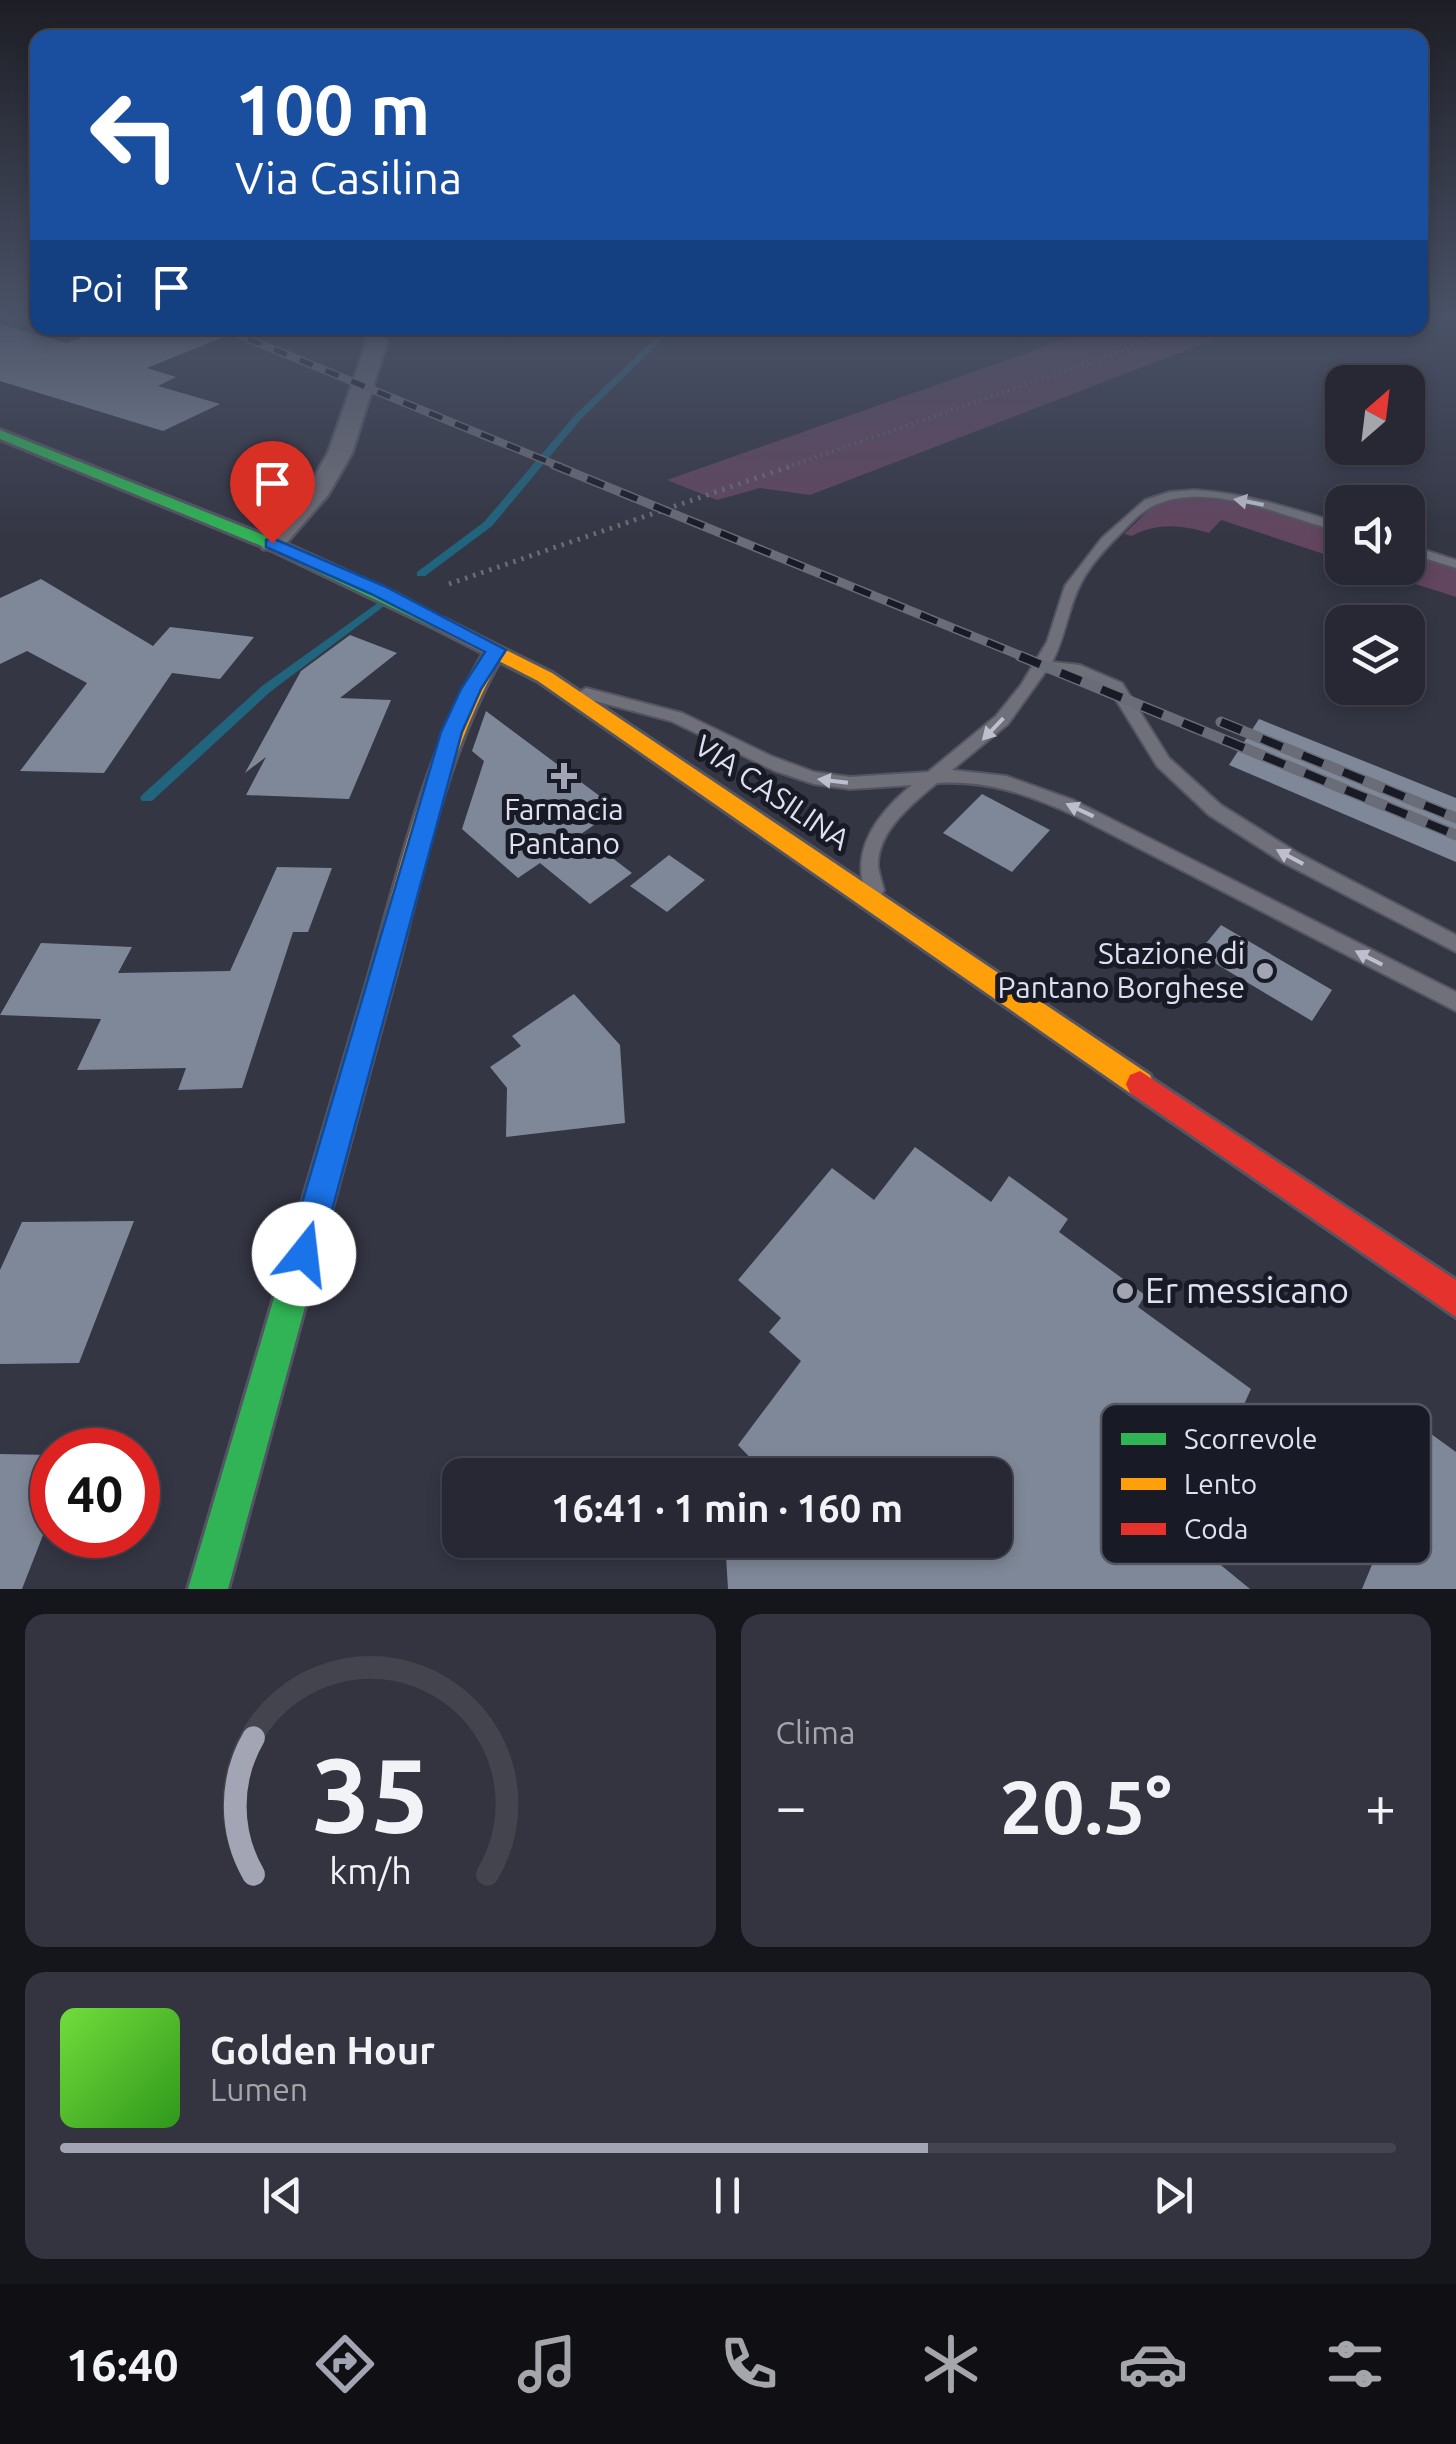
<!DOCTYPE html>
<html lang="it">
<head>
<meta charset="utf-8">
<style>
  :root { --surface:#272833; --page:#33343f; --text:#f1f3f6; --muted:#a4a6ac; --line:#43444e; --accent:#a3a5b5 }
  body { margin:0; font-family:Ubuntu,sans-serif; background:var(--page); color:var(--text); height:100vh; display:flex; flex-direction:column; font-size:38px; white-space:nowrap }
  * { box-sizing:border-box; margin:0 }
  p { font-size:32px; color:var(--muted) }
  .icon { flex:none; width:55px; height:55px; fill:none; stroke:currentColor; stroke-width:2; stroke-linecap:round; stroke-linejoin:round }
  .map { position:relative; height:1589px; overflow:hidden }
  .side { display:flex; flex-direction:column; gap:25px; padding:25px; background:#15161c; flex:1 }
  .side>* { flex:none }
  .top-card { position:absolute; left:30px; top:30px; width:1398px; height:305px; border-radius:20px; box-shadow:0 5px 15px #0003,0 0 0 2px var(--line); background:#1a4fa0; color:#fff; overflow:hidden }
  .needle { width:65px; rotate:28deg }
  .tools { position:absolute; left:1325px; top:365px; display:grid; gap:20px }
  .tools a { display:grid; place-items:center; width:100px; height:100px; border-radius:20px; background:var(--surface); box-shadow:0 5px 15px #0003,0 0 0 2px var(--line); font-size:50px }
  .speed { position:absolute; left:30px; top:1428px; display:flex; gap:20px; font-size:50px; font-weight:700; text-align:center }
  .speed>* { display:grid; place-content:center; width:130px; height:130px; border-radius:50%; background:var(--surface); box-shadow:0 5px 15px #0003,0 0 0 2px var(--line); line-height:1 }
  .speed .limit { border:15px solid #d22; background:#fff; color:#111 }
  .pin { position:absolute; display:grid; place-items:center; width:85px; height:85px; color:#fff; margin:-102px -42px; border-radius:50% 50% 50% 0; rotate:-45deg; box-shadow:0 0 10px #0007 }
  .pin .icon { rotate:45deg }
  .me { position:absolute; width:110px; margin:-55px; rotate:16deg; stroke-linejoin:round; filter:drop-shadow(0 0 8px #0008) }
  .turn { display:flex; align-items:center; gap:35px; height:210px; padding:0 40px; font-size:45px }
  .turn .icon { width:130px; height:130px; stroke-width:2.5 }
  .turn b { display:block; font-size:70px; line-height:85px }
  .then { display:flex; align-items:center; height:95px; padding:0 40px; background:#0003; gap:20px; font-size:38px }
  .big { font-size:75px; font-weight:600; line-height:1.1 }
  .side .tile { flex:1; display:flex; flex-direction:column; justify-content:center; gap:15px; min-width:0; padding:0 35px; border-radius:20px; background:var(--page) }
  .side .dial { align-items:center; gap:0 }
  .dial svg { height:260px; overflow:visible; fill:none; stroke:var(--line); stroke-width:7; stroke-linecap:round; text-anchor:middle }
  .dial text { fill:var(--text); stroke:none }
  .song { display:flex; align-items:center; gap:30px }
  .cover { width:120px; height:120px; border-radius:15px; background:linear-gradient(135deg,hsl(100 70% 55%),hsl(110 70% 35%)) }
  .played { height:10px; border-radius:5px; background:linear-gradient(90deg,var(--accent) 65%,var(--line) 65%) }
  .keys { display:flex; justify-content:space-around; direction:ltr }
  .heat { display:flex; justify-content:space-between; align-items:center; font-size:55px; direction:ltr }
  .side .tiles { flex:1; display:grid; gap:25px; grid-template-columns:1fr 1fr }
  .tile:last-child { grid-column:span 2 }
  .trip { position:absolute; left:442px; top:1458px; width:570px; height:100px; border-radius:20px; background:var(--surface); box-shadow:0 5px 15px #0003,0 0 0 2px var(--line); font-weight:600; line-height:100px; text-align:center }
  .tab-bar { display:flex; height:160px; justify-content:space-around; align-items:center; background:#101014; color:var(--muted) }
  .tab-bar .icon { width:70px; height:70px }
  .tab-bar .active { color:var(--accent) }
  .tab-bar b { font-size:45px; color:var(--text) }
  .map>svg:first-child { display:block }
</style>
</head>
<body>
<div class="map">
<svg width="1456" height="1589" viewBox="0 0 1456 1589">
  <rect width="100%" height="100%" fill="#343644"/>
  <!-- green -->
  <path fill="#62465f" d="M1097,328H1244L810,495L760,488L717,500L667,480Z
    M1190,497L1254,504L1342,532V560L1221,520L1209,533C1181,525 1158,522 1132,536L1124,534L1154,505Z
    M1408,552L1456,567V597L1365,568H1408Z"/>
  <g fill="none" stroke-linecap="round" stroke-linejoin="round">
    <!-- stream -->
    <path fill="#20647d" fill-rule="evenodd" d="M666,328H674L581,419L492,526L425,576H417V572L484,522L575,415Z
      M379,602L385,605L383,607L270,692L152,801H142L140,798L142,795L262,686Z"/>
  </g>
  <!-- building -->
  <path fill="#7f8898" d="M0,324L67,343L108,328L243,329L147,368L176,377L158,386L220,404L163,431L0,381Z
    M41,579L153,646L170,627L254,637L220,679L172,673L104,773L20,771L87,683L27,651L0,664V598Z
    M350,635L397,653L340,698L391,700L349,799L246,795L266,757L245,773L301,671Z
    M486,711L617,809L581,834L632,873L590,904L540,863L518,878L462,829L484,761L472,751Z
    M1259,719L1456,798V862L1229,765Z
    M982,794L1050,830L1012,872L943,833Z
    M669,855L705,880L667,912L630,886Z
    M277,867L332,868L308,932H293L242,1088L178,1090L186,1068L77,1070L101,1019L0,1015L41,943L132,947L118,973L230,971Z
    M1221,925L1332,990L1312,1021L1198,953Z
    M574,994L620,1045L625,1123L506,1137L507,1088L490,1067L521,1046L512,1036Z
    M915,1147L991,1202L1009,1176L1068,1219L1059,1232L1145,1295L1138,1307L1251,1389L1224,1449L1233,1456L1194,1543L1250,1589H728L726,1556L738,1540H995V1475H767L738,1445L801,1361L769,1332L781,1318L738,1280L832,1168L874,1200Z
    M134,1221L79,1363L0,1364V1270L22,1222Z
    M1427,1431L1456,1452V1589H1362Z
    M0,1454L52,1455V1512L22,1589H0Z"/>
  <g fill="none" stroke-linecap="round" stroke-linejoin="round">
    <defs>
      <path id="lane" d="M1194,490C1245,493 1293,509 1342,524V532C1288,519 1211,480 1155,505C1141,511 1130,524 1119,535C1105,549 1090,565 1081,583C1068,607 1066,636 1052,662L1080,665L1122,683L1169,758L1221,805L1296,852L1456,935V952L1282,862L1209,815L1157,766L1110,690L1072,673L1046,671L1008,724L952,770L1006,776L1073,800L1456,992V1011L1076,816C1030,795 988,780 937,783C913,803 877,831 878,866C879,874 882,883 884,890L881,895H867C848,851 879,812 912,785L850,789L814,784L775,771L671,721L580,697L578,693L586,688L682,713L771,756L814,772L850,777L928,772L996,716L1021,685L1047,642L1065,586L1102,538L1145,500L1170,492Z
        M1408,545L1456,560V568L1408,553Z"/>
      <path id="street" d="M361,328H379L387,342L352,453L328,495L281,549H263L259,543L309,486L328,453L367,342Z"/>
      <path id="fast" d="M0,430L286,544L396,594L453,625L451,629H437L274,551L0,439Z
        M383,962L392,965L396,973L228,1589H188L370,973L374,965Z"/>
      <path id="slow" d="M444,619L552,673L1150,1075L1154,1084L1150,1093L1140,1097L1130,1093L538,681L499,661C445,758 424,867 396,973L392,981L383,984L374,981L370,973C401,863 426,753 484,653L437,629V621Z"/>
      <path id="jam" d="M1140,1071L1456,1280V1317L1130,1093L1126,1084L1130,1075Z"/>
    </defs>
    <!-- lane casing -->
    <use href="#lane" stroke="#545562" stroke-width="4"/>
    <!-- street casing -->
    <use href="#street" stroke="#545562" stroke-width="5"/>
    <!-- fast casing -->
    <use href="#fast" stroke="#545562" stroke-width="6"/>
    <!-- slow casing -->
    <use href="#slow" stroke="#545562" stroke-width="6"/>
    <!-- jam casing -->
    <use href="#jam" stroke="#545562" stroke-width="6"/>
    <!-- path-far1 -->
    <path stroke="#6b6c77" stroke-width="4" stroke-dasharray="1 5" stroke-linecap="butt" d="M787,467L1189,328"/>
    <!-- path -->
    <path stroke="#6b6c77" stroke-width="5" stroke-dasharray="2.5 6" stroke-linecap="butt" d="M449,584L794,465"/>
    <!-- lane -->
    <use href="#lane" fill="#6f707a" fill-rule="evenodd"/>
    <!-- street -->
    <use href="#street" fill="#6f707a" fill-rule="evenodd"/>
    <!-- fast -->
    <use href="#fast" fill="#30b455" fill-rule="evenodd"/>
    <!-- slow -->
    <use href="#slow" fill="#ff9f0a" fill-rule="evenodd"/>
    <!-- jam -->
    <use href="#jam" fill="#e5322d" fill-rule="evenodd"/>
    <defs>
      <path id="rail-far2" d="M222,328L561,467"/>
      <path id="rail-far1" d="M554,465L1026,658"/>
      <path id="rail" d="M1020,656L1456,835
        M1221,722L1456,818"/>
    </defs>
    <!-- rail-far2 casing -->
    <use href="#rail-far2" stroke="#6a6c77" stroke-width="8"/>
    <!-- rail-far1 casing -->
    <use href="#rail-far1" stroke="#6a6c77" stroke-width="9"/>
    <!-- rail casing -->
    <use href="#rail" stroke="#6a6c77" stroke-width="11"/>
    <!-- rail-far2 -->
    <use href="#rail-far2" stroke="#181a25" stroke-width="5" stroke-dasharray="14" stroke-linecap="butt"/>
    <!-- rail-far1 -->
    <use href="#rail-far1" stroke="#181a25" stroke-width="6" stroke-dasharray="18" stroke-linecap="butt"/>
    <!-- rail -->
    <use href="#rail" stroke="#181a25" stroke-width="8" stroke-dasharray="22" stroke-linecap="butt"/>
  </g>
  <!-- one-way arrows -->
  <defs><path id="oneway-solid" d="M-6-.8H1V-3.2L6.5 0L1 3.2V.8H-6Z" transform="scale(2.5)"/></defs>
  <g fill="#bdbfce">
    <use href="#oneway-solid" transform="translate(1249 502) rotate(-169)"/>
    <use href="#oneway-solid" transform="translate(993 729) rotate(134)"/>
    <use href="#oneway-solid" transform="translate(833 781) rotate(-173)"/>
    <use href="#oneway-solid" transform="translate(1080 810) rotate(-155)"/>
    <use href="#oneway-solid" transform="translate(1290 857) rotate(-152)"/>
    <use href="#oneway-solid" transform="translate(1369 958) rotate(-153)"/>
  </g>
  <!-- sky -->
  <linearGradient id="sky" x2="0" y2="1"><stop stop-color="#1d1e25"/><stop offset="0.59" stop-color="#4a5267"/><stop offset="1" stop-color="#4a5267" stop-opacity="0"/></linearGradient>
  <rect width="1456" height="537" fill="url(#sky)"/>
  <!-- route -->
  <path fill="#1a73e8" stroke="#114b97" stroke-width="2.5" d="M272,538L384,586L506,650L481,689L462,732L320,1254L315,1265L304,1270L292,1265L287,1254L441,732L461,689L485,652L371,594L266,547V540Z"/>
  <!-- markers -->
  <g fill="#a3a5b5" stroke="#181a25" stroke-width="4">
    <path d="M559 761h10v10h10v10h-10v10h-10v-10h-10v-10h10z"/>
    <circle cx="1265" cy="971" r="10"/>
    <circle cx="1125" cy="1291" r="10"/>
  </g>
  <g text-anchor="middle" stroke-width="10" stroke-linejoin="round" paint-order="stroke">
    <!-- street labels -->
    <g font-size="30" fill="#dfe1f2" stroke="#181a25">
      <text transform="translate(772 793) rotate(34)" y="10">VIA CASILINA</text>
    </g>
    <!-- poi labels -->
    <g font-size="30" fill="#dfe1f2" stroke="#181a25">
      <text x="564" y="820">Farmacia<tspan x="564" dy="34">Pantano</tspan></text>
      <text x="1245" y="964" text-anchor="end">Stazione di<tspan x="1245" dy="34">Pantano Borghese</tspan></text>
    </g>
    <!-- near-poi labels -->
    <g font-size="35" fill="#dfe1f2" stroke="#181a25" text-anchor="start">
      <text x="1145" y="1303">Er messicano</text>
    </g>
  </g>
  <!-- legend -->
  <rect x="1101" y="1404" width="330" height="160" rx="15" fill="#181a25" stroke="#545662" stroke-width="2.5"/>
  <rect x="1121" y="1433" width="45" height="12" fill="#30b455"/>
  <rect x="1121" y="1478" width="45" height="12" fill="#ff9f0a"/>
  <rect x="1121" y="1523" width="45" height="12" fill="#e5322d"/>
  <g font-size="28" fill="#dfe1f2">
    <text x="1184" y="1449">Scorrevole</text>
    <text x="1184" y="1494">Lento</text>
    <text x="1184" y="1539">Coda</text>
  </g>
</svg>
<div class="tools">
<a><svg class="needle" viewBox="-14 -14 28 28"><path d="M0-13l5 13h-10z" fill="#e53935"/><path d="M0 13l5-13h-10z" fill="#a4a6ac"/></svg></a>
<a><svg class="icon" aria-label="sound" viewBox="0 0 24 24"><path d="M4 9h4l5-4v14l-5-4H4zM17 9q2 3 0 6"/></svg></a>
<a><svg class="icon" aria-label="layers" viewBox="0 0 24 24"><path d="M12 4l9 5-9 5-9-5zM3 14l9 5 9-5"/></svg></a>
</div>
<div class="speed"><div class="limit">40</div></div>
<div class="pin" style="left:272px;top:543px;background:#d93025"><svg class="icon" aria-label="arrive" viewBox="0 0 24 24"><path d="M6 21V4h12l-3 4 3 4H6"/></svg></div>
<svg class="me" style="left:304px;top:1254px" viewBox="-20 -20 40 40"><circle r="19" fill="#fff"/><path d="M0-13L10 11 0 6-10 11z" fill="#1a73e8"/></svg>
<div class="trip">16:41 · 1 min · 160 m</div>
<div class="top-card">
<div class="turn"><svg class="icon" aria-label="left" viewBox="0 0 24 24"><path d="M17 20v-9H6M10 6l-5 5 5 5"/></svg><div><b>100 m</b>Via Casilina</div></div>
<div class="then">Poi<svg class="icon" aria-label="arrive" viewBox="0 0 24 24"><path d="M6 21V4h12l-3 4 3 4H6"/></svg></div>
</div>
</div>
<section class="side">
<div class="tiles">
<div class="tile dial"><svg viewBox="0 0 100 80">
<path d="M14 69A42 42 0 1 1 86 69"/>
<path d="M14 69A42 42 0 0 1 14 27" stroke="#a3a5b5"/>
<text x="50" y="56" font-size="32" font-weight="700">35</text>
<text x="50" y="72" font-size="11">km/h</text>
</svg></div>
<div class="tile"><p>Clima</p>
<div class="heat"><a>−</a><b class="big">20.5°</b><a>+</a></div>
</div>
<div class="tile">
<div class="song"><i class="cover"></i><div><b>Golden Hour</b><p>Lumen</p></div></div>
<div class="played"></div>
<div class="keys"><svg class="icon" aria-label="previous" viewBox="0 0 24 24"><path d="M18 5L8 12l10 7zM5 5v14"/></svg><svg class="icon" aria-label="pause" viewBox="0 0 24 24"><path d="M8 5v14M16 5v14"/></svg><svg class="icon" aria-label="next" viewBox="0 0 24 24"><path d="M6 5l10 7-10 7zM19 5v14"/></svg></div>
</div>
</div>
</section>
<nav class="tab-bar">
<b>16:40</b>
<svg class="icon active" aria-label="directions" viewBox="0 0 24 24"><path d="M12 3l9 9-9 9-9-9zM9 14v-3h6M13 9l2 2-2 2"/></svg>
<svg class="icon" aria-label="music" viewBox="0 0 24 24"><path d="M9 18V5l10-2v13"/><circle cx="6" cy="18" r="3"/><circle cx="16" cy="16" r="3"/></svg>
<svg class="icon" aria-label="phone" viewBox="0 0 24 24"><path d="M5 4h4l2 5-3 2q2 4 5 5l2-3 5 2v4C11 20 4 13 5 4z"/></svg>
<svg class="icon" aria-label="climate" viewBox="0 0 24 24"><path d="M12 3v18M4 7l16 10M4 17L20 7"/></svg>
<svg class="icon" aria-label="car" viewBox="0 0 24 24"><path d="M5 17H2v-5l4-1 3-4h7l3 4 3 1v5h-3M9 17h6M6 11h13"/><circle cx="7" cy="17" r="2"/><circle cx="17" cy="17" r="2"/></svg>
<svg class="icon" aria-label="filters" viewBox="0 0 24 24"><path d="M4 7h16M4 17h16"/><circle cx="9" cy="7" r="2"/><circle cx="15" cy="17" r="2"/></svg>
</nav>
</body>
</html>
